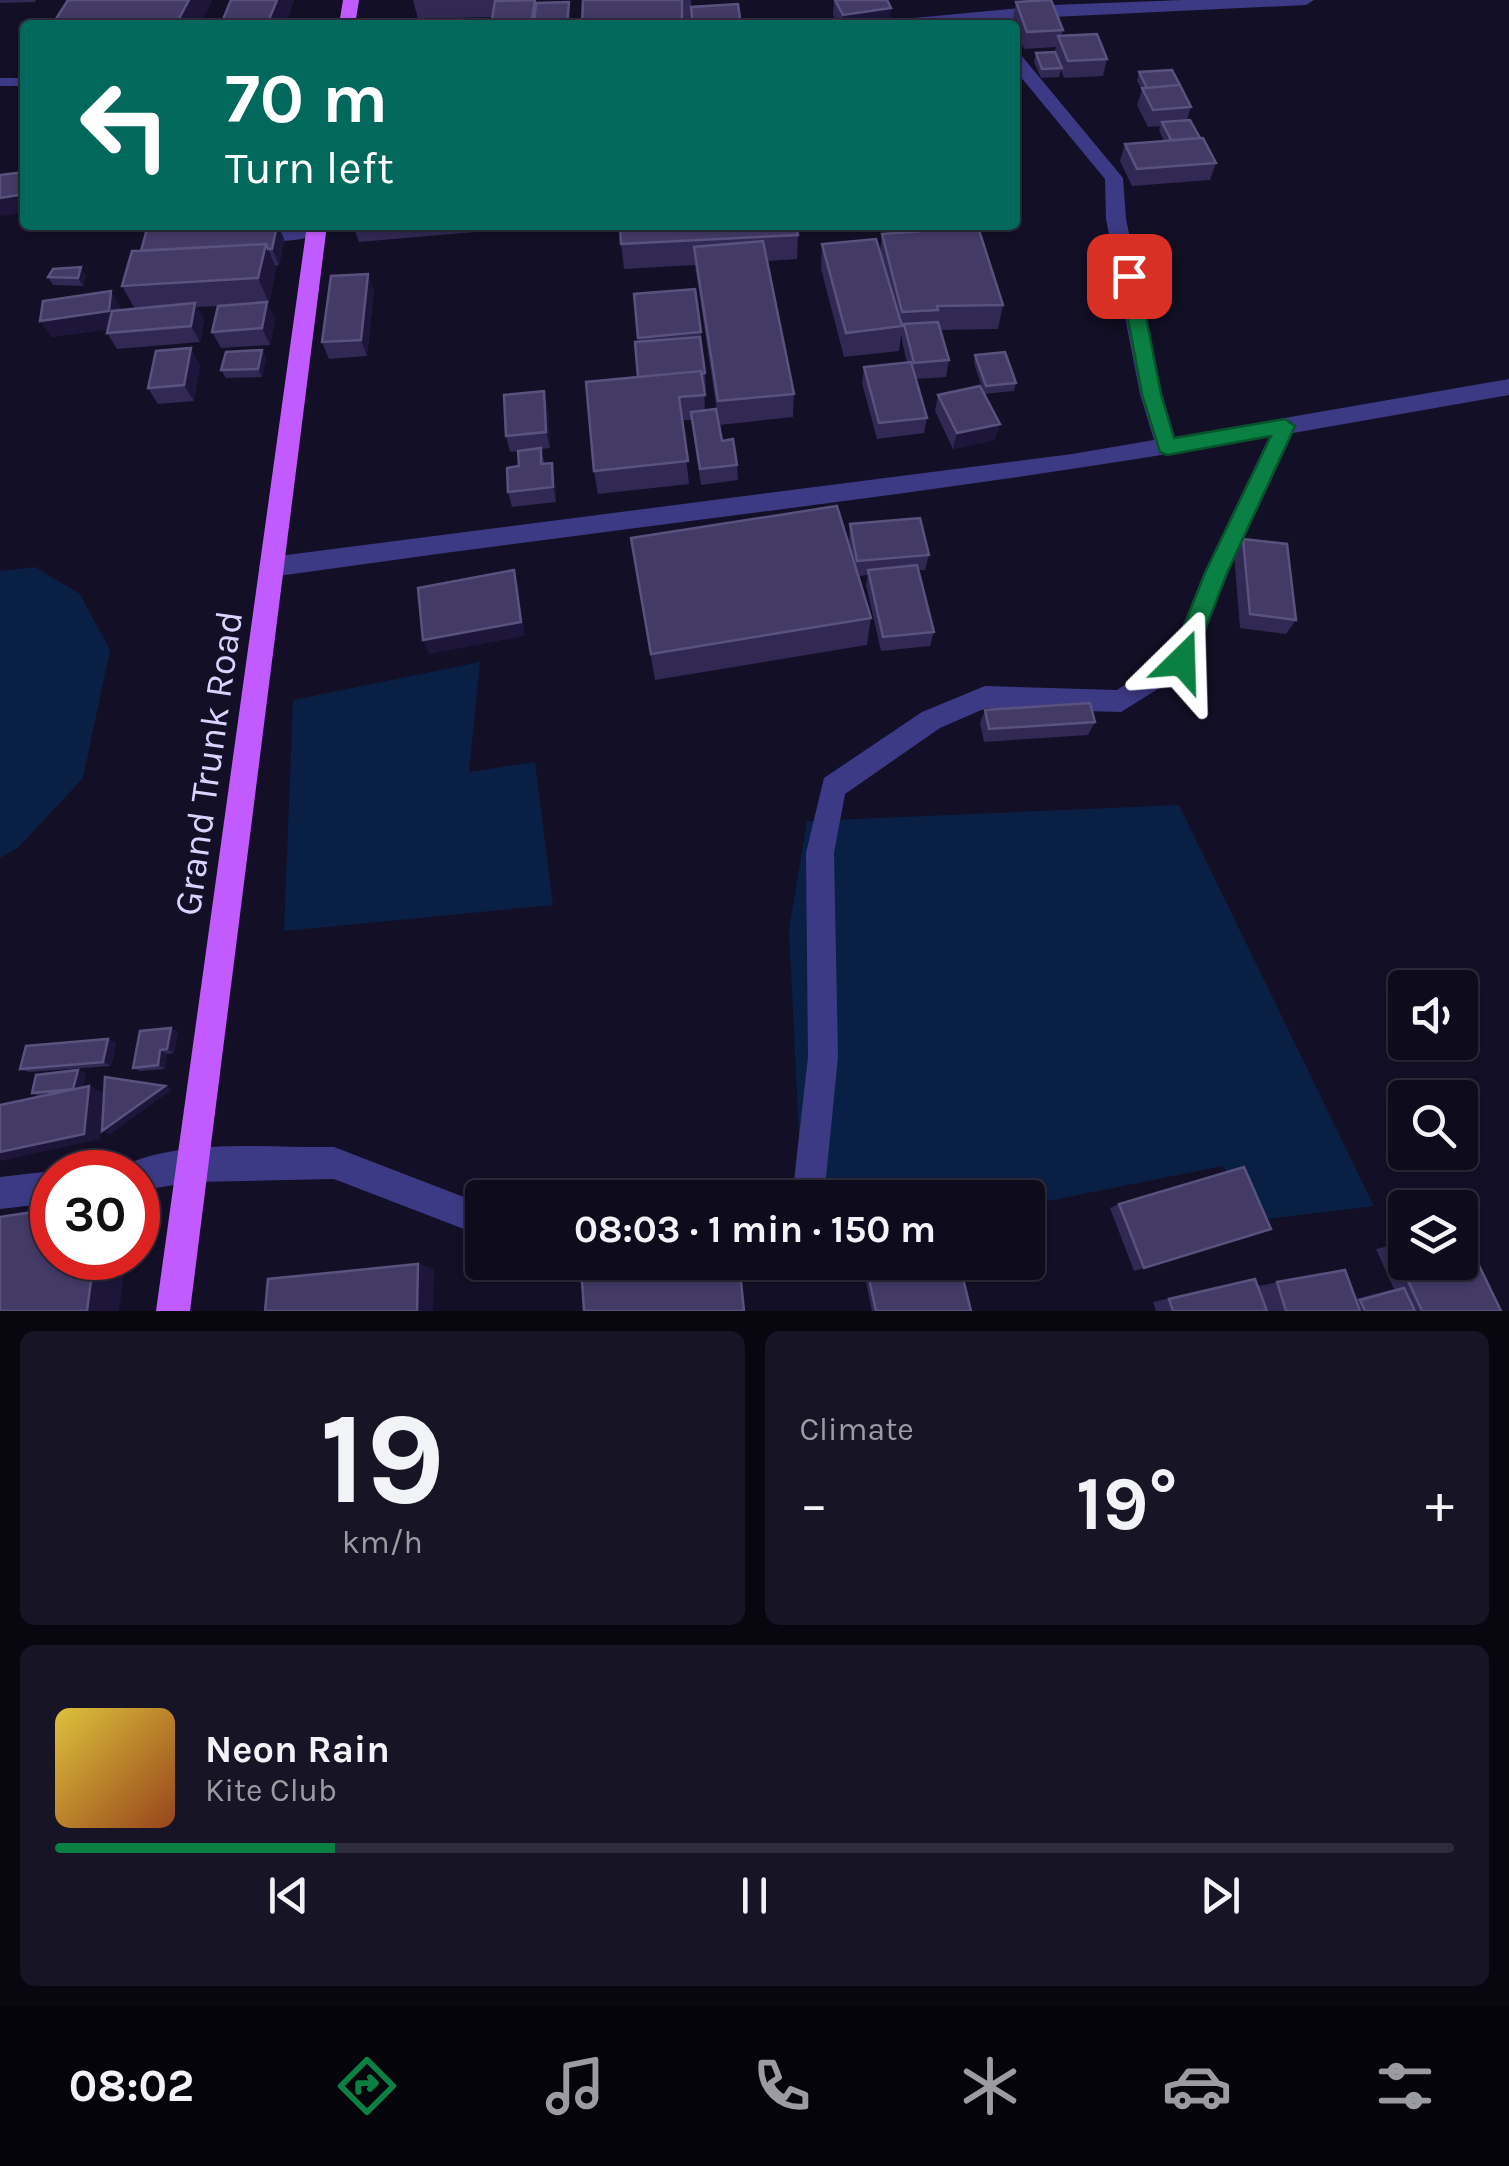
<!DOCTYPE html>
<html lang="en">
<head>
<meta charset="utf-8">
<style>
  :root { --surface:#0e0b1c; --page:#171425; --text:#f1f3f6; --muted:#9b9ba3; --line:#2e2b3b; --accent:#0b8043 }
  body { margin:0; font-family:Karla,sans-serif; background:var(--page); color:var(--text); height:100vh; display:flex; flex-direction:column; font-size:38px; white-space:nowrap }
  * { box-sizing:border-box; margin:0 }
  p { font-size:32px; color:var(--muted) }
  .icon { flex:none; width:55px; height:55px; fill:none; stroke:currentColor; stroke-width:2; stroke-linecap:round; stroke-linejoin:round }
  .map { position:relative; height:1311px; overflow:hidden }
  .sheet { display:flex; flex-direction:column; gap:20px; padding:20px; background:#08060f; flex:1 }
  .sheet>* { flex:none }
  .guide { position:absolute; left:20px; top:20px; width:1000px; height:210px; border-radius:10px; box-shadow:0 2px 8px #0004,0 0 0 2px var(--line); background:#00695c; color:#fff; overflow:hidden }
  .buttons { position:absolute; left:1388px; top:970px; display:grid; gap:20px }
  .buttons a { display:grid; place-items:center; width:90px; height:90px; border-radius:10px; background:var(--surface); box-shadow:0 2px 8px #0004,0 0 0 2px var(--line); font-size:50px }
  .speed { position:absolute; left:30px; top:1150px; display:flex; gap:20px; font-size:50px; font-weight:700; text-align:center }
  .speed>* { display:grid; place-content:center; width:130px; height:130px; border-radius:50%; background:var(--surface); box-shadow:0 2px 8px #0004,0 0 0 2px var(--line); line-height:1 }
  .speed .limit { border:15px solid #d22; background:#fff; color:#111 }
  .pin { position:absolute; display:grid; place-items:center; width:85px; height:85px; color:#fff; margin:-42px; border-radius:20px; box-shadow:0 5px 15px #0006 }
  .me { position:absolute; width:110px; margin:-55px; rotate:22deg; stroke-linejoin:round; filter:drop-shadow(0 0 8px #0008) }
  .turn { display:flex; align-items:center; gap:35px; height:210px; padding:0 40px; font-size:45px }
  .turn .icon { width:130px; height:130px; stroke-width:2.5 }
  .turn b { display:block; font-size:70px; line-height:85px }
  .big { font-size:75px; font-weight:700; line-height:1.1 }
  .sheet .widget { flex:1; display:flex; flex-direction:column; justify-content:center; gap:15px; min-width:0; padding:0 35px; border-radius:15px; background:var(--page) }
  .sheet .dial { align-items:center; gap:0 }
  .dial b { font-size:130px; line-height:1 }
  .song { display:flex; align-items:center; gap:30px }
  .cover { width:120px; height:120px; border-radius:15px; background:linear-gradient(135deg,hsl(50 70% 55%),hsl(20 70% 35%)) }
  .played { height:10px; border-radius:5px; background:linear-gradient(90deg,var(--accent) 20%,var(--line) 20%) }
  .keys { display:flex; justify-content:space-around; direction:ltr }
  .heat { display:flex; justify-content:space-between; align-items:center; font-size:55px; direction:ltr }
  .sheet .tiles { flex:1; display:grid; gap:20px; grid-template-columns:1fr 1fr }
  .widget:last-child { grid-column:span 2 }
  .trip { position:absolute; left:465px; top:1180px; width:580px; height:100px; border-radius:10px; background:var(--surface); box-shadow:0 2px 8px #0004,0 0 0 2px var(--line); font-weight:700; line-height:100px; text-align:center }
  .dock { display:flex; height:160px; justify-content:space-around; align-items:center; background:#06040b; color:var(--muted) }
  .dock .icon { width:70px; height:70px }
  .dock .active { color:var(--accent) }
  .dock b { font-size:45px; color:var(--text) }
  .map>svg:first-child { display:block }
</style>
</head>
<body>
<div class="map">
<svg width="1509" height="1311" viewBox="0 0 1509 1311">
  <rect width="100%" height="100%" fill="#130f26"/>
  <!-- water -->
  <path fill="#0a1f44" d="M35,567L80,594L110,650L83,778L19,847L0,858V571Z
    M480,662L469,772L535,762L553,905L284,931L293,700Z
    M1179,805L1374,1206L1250,1221L1223,1166L1028,1205V1198H802L789,929L807,821Z"/>
  <g fill="none" stroke-linecap="round" stroke-linejoin="round">
    <!-- lane -->
    <path fill="#3d3a85" fill-rule="evenodd" d="M0,78H25V86H0Z"/>
    <!-- street -->
    <path fill="#3d3a85" fill-rule="evenodd" d="M1183,0H1314L1306,5L884,25L892,20L1053,5Z
      M1015,54L1021,55L1123,178L1126,219L1162,394L1175,437L1509,379V395L1293,433L1228,573L1190,669L1121,712L986,708L940,728L845,794L834,853L838,1057L824,1198H792L808,1057L806,853L824,778L922,712L985,686L1117,690L1171,654L1204,573L1269,437C938,495 603,529 271,577L263,574L259,567L263,560L271,557L1072,454L1154,440L1140,394L1106,219L1105,179L1015,70Z
      M321,225L326,230C312,242 255,246 241,234L251,228Z
      M334,1147L482,1204V1236L334,1179L192,1182L138,1191V1172H123L127,1164C188,1138 269,1148 334,1147Z
      M52,1171L56,1172H52V1203L0,1209V1177Z
      M560,1262H638L634,1274L588,1287L564,1274Z"/>
    <!-- primary -->
    <path fill="#c25bff" fill-rule="evenodd" d="M343,0H359L355,25H339Z
      M307,225H327L190,1311H156Z"/>
  </g>
  <!-- wall -->
  <path fill="#312854" d="M0,0H36L35,2L0,3Z
    M212,0L199,25H56L54,22Z
    M294,0L285,25H223L222,22Z
    M413,0H534L536,9L569,2L571,25H491L493,17L418,19Z
    M583,0H691V7L741,25H692V19L683,20V25H582Z
    M834,0H887L890,25H838L833,15Z
    M1016,2L1063,30L1061,36L1107,59L1103,76L1064,78L1061,70L1059,77L1041,78L1034,62L1036,53L1055,52L1056,47L1024,49L1013,19Z
    M1139,72L1191,107L1187,120L1216,163L1210,180L1132,186L1120,161L1125,144L1164,141L1159,130L1160,126L1148,127L1137,105L1142,90L1137,81Z
    M226,225H278L284,239L279,265L275,266L276,268L269,303H267L275,319L270,345L221,348L212,332L218,306L197,307L204,320L200,342L117,349L107,333V329L51,337L121,308V310L135,309L122,286L141,251Z
    M353,225H555L359,242Z
    M882,234L1003,305L998,329L940,330L949,360L946,377L916,379L927,418L924,433L877,439L862,383L864,367L907,363L902,341V336H901L899,351L844,357L821,269L822,244L880,252Z
    M798,235L797,259L768,261L794,394L793,417L719,425L695,265L624,269L621,244Z
    M86,276L83,286L53,285L48,277Z
    M374,290L367,356L329,359L322,342Z
    M634,294L701,332L705,373L706,390H704L705,410L737,465L738,480L701,485L691,420H682L689,484L598,494L594,471L638,377L639,342Z
    M262,350L266,358L262,377L226,378L221,370Z
    M975,355L1016,383L1014,391L984,394L995,440L953,449L935,411L938,395L984,393L974,363Z
    M200,365L194,401L158,404L148,388Z
    M548,407L550,448L541,449L545,464L552,463L555,479L556,502L512,507L508,492L519,466L518,451L510,452L506,436Z
    M850,524L929,555L925,570H918L934,632L930,646L881,651L866,585L868,575L859,576L871,618L867,645L655,680L635,566L850,548L849,539Z
    M1243,539L1296,620L1286,634L1240,628L1234,554Z
    M985,710L1095,722L1088,735L984,742L980,723Z
    M171,1028L178,1032L174,1053L167,1054L165,1069L140,1071L133,1068Z
    M108,1039L116,1043L111,1066L29,1072L20,1069Z
    M78,1070L86,1074L82,1088L104,1093L172,1089L110,1134L102,1131L104,1095L100,1139L40,1097L32,1093Z
    M1119,1204L1271,1229L1134,1271L1110,1208Z
    M1405,1242L1501,1311H1156L1153,1302L1255,1279L1258,1286L1345,1270L1355,1299L1394,1289L1376,1249Z
    M869,1279L971,1311H872L866,1282Z"/>
  <!-- shaded-wall -->
  <path fill="#1d163a" d="M189,0H212L199,25H176Z
    M277,0H294L285,25H270L268,22Z
    M569,2L571,19V25H567Z
    M891,8L890,25H842L843,15Z
    M25,194V213L0,216V198Z
    M277,225H278L284,239L279,265L272,249Z
    M266,244L276,268L269,303L258,278Z
    M81,267L86,276L83,286L78,278Z
    M368,274L374,290L367,356L361,340Z
    M111,291L121,308L119,327L51,337L40,321Z
    M267,302L275,319L270,345L262,328Z
    M195,303L204,320L200,342L191,326Z
    M191,348L200,365L194,401L184,385Z
    M262,350L266,358L262,377L258,369Z
    M544,391L548,407L550,448L546,432Z
    M1000,424L995,440L953,449L957,433Z
    M552,463L555,479L556,502L553,487Z
    M514,570L518,585L525,636L429,654L423,640Z
    M171,1028L178,1032L174,1053L167,1049Z
    M108,1039L116,1043L111,1066L103,1062Z
    M160,1050L167,1054L165,1069L158,1065Z
    M78,1070L86,1074L81,1093L73,1089Z
    M89,1086L104,1093L100,1139L0,1161V1152Z
    M165,1086L172,1089L110,1134L102,1131Z
    M94,1258H126L119,1311H87Z
    M418,1264L434,1269L433,1311H417Z"/>
  <!-- building -->
  <path fill="#433a66" stroke="#5a527e" stroke-width="2.5" d="M68,0H189L176,24L54,22Z
    M231,0H277L268,22H222Z
    M535,0L531,25H491L495,1Z
    M583,0H682V24L582,25Z
    M835,0H887L891,8L843,15Z
    M1051,0L1063,30L1027,32L1016,2Z
    M569,2L567,25H534L536,3Z
    M738,4L741,25H693L691,7Z
    M1097,34L1107,59L1068,61L1058,36Z
    M1055,52L1062,68L1042,69L1036,53Z
    M1172,70L1180,85L1147,88L1139,72Z
    M1180,85L1191,107L1153,110L1142,88Z
    M1190,120L1200,138L1171,140L1162,122Z
    M1203,138L1216,163L1137,169L1125,144Z
    M25,172V194L0,198V175Z
    M226,225H277L272,249H268L266,244L141,251L147,229Z
    M620,225H796L798,235L621,244Z
    M978,227L1003,305L937,306L938,310L902,312L882,234Z
    M876,239L902,326L846,333L822,244Z
    M763,241L794,394L718,401L694,247Z
    M266,244L258,278L122,286L132,251Z
    M81,267L78,278L48,277L53,269Z
    M368,274L361,340L322,342L331,276Z
    M695,289L701,332L638,338L634,294Z
    M111,291L109,311L40,321L43,301Z
    M267,302L262,328L212,332L218,306Z
    M195,303L191,326L107,333L112,311Z
    M938,322L949,360L914,363L904,324Z
    M700,337L705,373L701,374V371L638,377L635,342Z
    M191,348L184,385L148,388L156,351Z
    M262,350L258,369L221,370L226,352Z
    M1005,352L1016,383L986,386L975,355Z
    M911,362L927,418L879,423L864,367Z
    M701,371L705,395L679,397L688,461L594,471L586,382Z
    M980,386L1000,424L957,433L938,395Z
    M544,391L546,432L506,436L504,395Z
    M716,409L722,441L733,439L737,465L700,469L691,412Z
    M541,448V464L552,463L553,487L508,492L507,468L519,466L518,451Z
    M837,506L871,618L651,654L631,538Z
    M920,518L929,555L857,561L850,524Z
    M1243,539L1287,544L1296,620L1250,614Z
    M917,565L934,632L883,637L868,570Z
    M514,570L521,622L423,640L418,588Z
    M1090,703L1095,722L989,729L985,710Z
    M171,1028L167,1049L160,1050L158,1065L133,1068L140,1031Z
    M108,1039L103,1062L20,1069L26,1046Z
    M78,1070L73,1089L32,1093L36,1075Z
    M105,1077L165,1086L102,1131Z
    M89,1086L84,1134L0,1152V1105Z
    M1244,1167L1271,1229L1144,1268L1119,1204Z
    M52,1209V1258H94L87,1311H0V1217Z
    M1460,1228H1461L1501,1311H1422L1392,1246L1405,1243V1262H1460Z
    M600,1262H739L744,1311H584L581,1265Z
    M945,1262H959L971,1311H876L869,1279Z
    M418,1264L417,1311H265L268,1279Z
    M1345,1270L1360,1311H1286L1277,1282Z
    M1255,1279L1267,1311H1173L1169,1299Z
    M1404,1288L1415,1311H1365L1360,1300Z"/>
  <!-- route -->
  <path fill="#0b8043" stroke="#07532c" stroke-width="2.5" d="M1129,269L1138,276L1161,394L1174,438L1285,419L1295,426L1227,573L1193,661L1190,668H1173L1170,661L1205,573L1271,436L1167,455L1160,452L1142,394L1120,276Z"/>
  <g text-anchor="middle" stroke-width="10" stroke-linejoin="round" paint-order="stroke">
    <!-- street labels -->
    <g font-size="38" fill="#d9d4ff" stroke="#130f26">
      <text transform="translate(208 763) rotate(-82)" y="13">Grand Trunk Road</text>
    </g>
  </g>
</svg>
<div class="buttons">
<a><svg class="icon" aria-label="sound" viewBox="0 0 24 24"><path d="M4 9h4l5-4v14l-5-4H4zM17 9q2 3 0 6"/></svg></a>
<a><svg class="icon" aria-label="search" viewBox="0 0 24 24"><circle cx="10" cy="10" r="6"/><path d="M15 15l6 6"/></svg></a>
<a><svg class="icon" aria-label="layers" viewBox="0 0 24 24"><path d="M12 4l9 5-9 5-9-5zM3 14l9 5 9-5"/></svg></a>
</div>
<div class="speed"><div class="limit">30</div></div>
<div class="pin" style="left:1129px;top:276px;background:#d93025"><svg class="icon" aria-label="arrive" viewBox="0 0 24 24"><path d="M6 21V4h12l-3 4 3 4H6"/></svg></div>
<svg class="me" style="left:1182px;top:661px" viewBox="-20 -20 40 40"><path d="M0-17L14 15 0 8-14 15z" fill="#0b8043" stroke="#fff" stroke-width="4"/></svg>
<div class="trip">08:03 · 1 min · 150 m</div>
<div class="guide">
<div class="turn"><svg class="icon" aria-label="left" viewBox="0 0 24 24"><path d="M17 20v-9H6M10 6l-5 5 5 5"/></svg><div><b>70 m</b>Turn left</div></div>
</div>
</div>
<section class="sheet">
<div class="tiles">
<div class="widget dial"><b>19</b><p>km/h</p></div>
<div class="widget"><p>Climate</p>
<div class="heat"><a>−</a><b class="big">19°</b><a>+</a></div>
</div>
<div class="widget">
<div class="song"><i class="cover"></i><div><b>Neon Rain</b><p>Kite Club</p></div></div>
<div class="played"></div>
<div class="keys"><svg class="icon" aria-label="previous" viewBox="0 0 24 24"><path d="M18 5L8 12l10 7zM5 5v14"/></svg><svg class="icon" aria-label="pause" viewBox="0 0 24 24"><path d="M8 5v14M16 5v14"/></svg><svg class="icon" aria-label="next" viewBox="0 0 24 24"><path d="M6 5l10 7-10 7zM19 5v14"/></svg></div>
</div>
</div>
</section>
<nav class="dock">
<b>08:02</b>
<svg class="icon active" aria-label="directions" viewBox="0 0 24 24"><path d="M12 3l9 9-9 9-9-9zM9 14v-3h6M13 9l2 2-2 2"/></svg>
<svg class="icon" aria-label="music" viewBox="0 0 24 24"><path d="M9 18V5l10-2v13"/><circle cx="6" cy="18" r="3"/><circle cx="16" cy="16" r="3"/></svg>
<svg class="icon" aria-label="phone" viewBox="0 0 24 24"><path d="M5 4h4l2 5-3 2q2 4 5 5l2-3 5 2v4C11 20 4 13 5 4z"/></svg>
<svg class="icon" aria-label="climate" viewBox="0 0 24 24"><path d="M12 3v18M4 7l16 10M4 17L20 7"/></svg>
<svg class="icon" aria-label="car" viewBox="0 0 24 24"><path d="M5 17H2v-5l4-1 3-4h7l3 4 3 1v5h-3M9 17h6M6 11h13"/><circle cx="7" cy="17" r="2"/><circle cx="17" cy="17" r="2"/></svg>
<svg class="icon" aria-label="filters" viewBox="0 0 24 24"><path d="M4 7h16M4 17h16"/><circle cx="9" cy="7" r="2"/><circle cx="15" cy="17" r="2"/></svg>
</nav>
</body>
</html>
